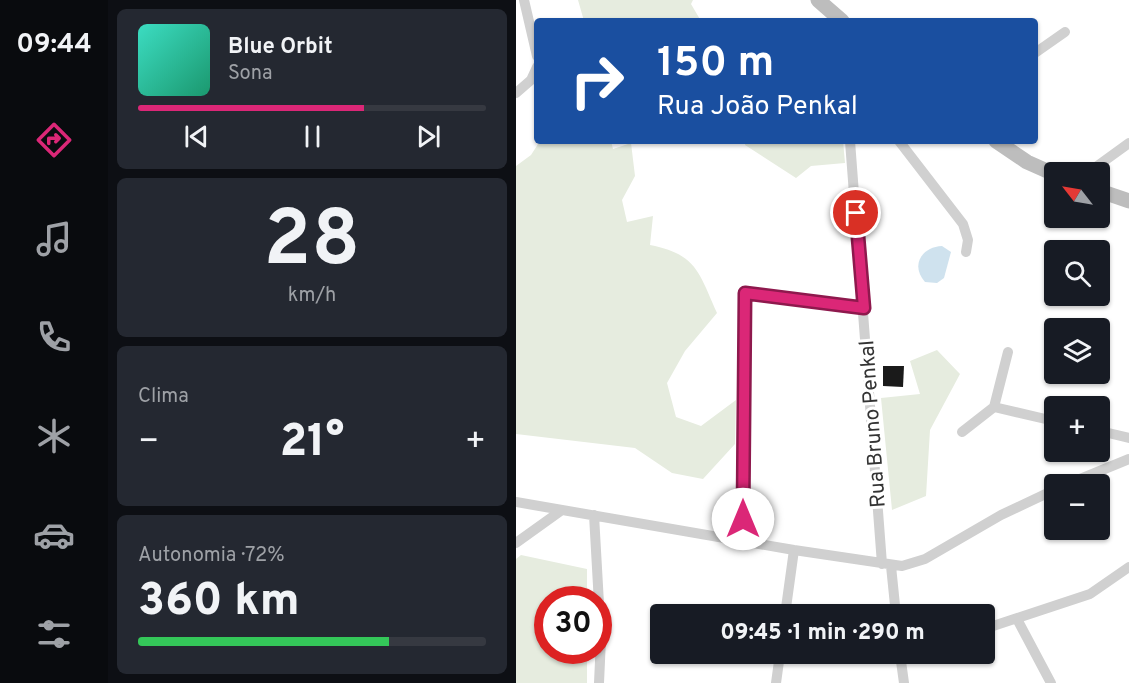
<!DOCTYPE html>
<html lang="pt">
<head>
<meta charset="utf-8">
<style>
  :root { --surface:#171b24; --page:#242831; --text:#f1f3f6; --muted:#9ea1a6; --line:#363941; --accent:#db2777 }
  body { margin:0; font-family:Overpass,sans-serif; background:var(--page); color:var(--text); height:100vh; display:flex; flex-direction:column; font-size:22px; white-space:nowrap }
  * { box-sizing:border-box; margin:0 }
  p { font-size:20px; color:var(--muted) }
  .icon { flex:none; width:33px; height:33px; fill:none; stroke:currentColor; stroke-width:2; stroke-linecap:round; stroke-linejoin:round }
  .map { position:relative; flex:1; overflow:hidden }
  .side { display:flex; flex-direction:column; gap:9px; padding:9px; background:#0d0f14; width:408px }
  .side>* { flex:none }
  .guide { position:absolute; left:18px; top:18px; width:504px; height:126px; border-radius:6px; box-shadow:0 2px 4px #0004; background:#1a4fa0; color:#fff; overflow:hidden }
  .needle { width:39px; rotate:301deg }
  .tools { position:absolute; left:528px; top:162px; display:grid; gap:12px }
  .tools a { display:grid; place-items:center; width:66px; height:66px; border-radius:6px; background:var(--surface); box-shadow:0 2px 4px #0004; font-size:30px }
  .speed { position:absolute; left:18px; top:586px; display:flex; gap:12px; font-size:30px; font-weight:700; text-align:center }
  .speed>* { display:grid; place-content:center; width:78px; height:78px; border-radius:50%; background:var(--surface); box-shadow:0 2px 4px #0004; line-height:1 }
  .speed .limit { border:9px solid #d22; background:#fff; color:#111 }
  .pin { position:absolute; display:grid; place-items:center; width:51px; height:51px; color:#fff; margin:-26px; border:3px solid #fff; border-radius:50%; box-shadow:0 2px 6px #0007 }
  .me { position:absolute; width:66px; margin:-33px; rotate:0deg; stroke-linejoin:round; filter:drop-shadow(0 0 4px #0008) }
  .turn { display:flex; align-items:center; gap:21px; height:126px; padding:0 24px; font-size:27px }
  .turn .icon { width:78px; height:78px; stroke-width:2.5 }
  .turn b { display:block; font-size:42px; line-height:51px }
  .big { font-size:45px; font-weight:800; line-height:1.1 }
  .side .card { flex:1; display:flex; flex-direction:column; justify-content:center; gap:9px; min-width:0; padding:0 21px; border-radius:9px; background:var(--page) }
  .side .dial { align-items:center; gap:0 }
  .dial b { font-size:78px; line-height:1 }
  .song { display:flex; align-items:center; gap:18px }
  .cover { width:72px; height:72px; border-radius:9px; background:linear-gradient(135deg,hsl(170 70% 55%),hsl(160 70% 35%)) }
  .played { height:6px; border-radius:3px; background:linear-gradient(90deg,var(--accent) 65%,var(--line) 65%) }
  .keys { display:flex; justify-content:space-around; direction:ltr }
  .heat { display:flex; justify-content:space-between; align-items:center; font-size:33px; direction:ltr }
  .charge { height:9px; border-radius:4px; background:linear-gradient(90deg,#34c759 72%,var(--line) 0) }
  .trip { position:absolute; left:134px; top:604px; width:345px; height:60px; border-radius:6px; background:var(--surface); box-shadow:0 2px 4px #0004; font-weight:800; line-height:60px; text-align:center }
  main { display:flex; flex:1; min-height:0 }
  .tabs { display:flex; flex-direction:column; width:108px; justify-content:space-around; align-items:center; background:#090b0e; color:var(--muted) }
  .tabs .icon { width:42px; height:42px }
  .tabs .selected { color:var(--accent) }
  .tabs b { font-size:27px; color:var(--text) }
  .map>svg:first-child { display:block }
</style>
</head>
<body>
<main>
<nav class="tabs">
<b>09:44</b>
<svg class="icon selected" aria-label="directions" viewBox="0 0 24 24"><path d="M12 3l9 9-9 9-9-9zM9 14v-3h6M13 9l2 2-2 2"/></svg>
<svg class="icon" aria-label="music" viewBox="0 0 24 24"><path d="M9 18V5l10-2v13"/><circle cx="6" cy="18" r="3"/><circle cx="16" cy="16" r="3"/></svg>
<svg class="icon" aria-label="phone" viewBox="0 0 24 24"><path d="M5 4h4l2 5-3 2q2 4 5 5l2-3 5 2v4C11 20 4 13 5 4z"/></svg>
<svg class="icon" aria-label="climate" viewBox="0 0 24 24"><path d="M12 3v18M4 7l16 10M4 17L20 7"/></svg>
<svg class="icon" aria-label="car" viewBox="0 0 24 24"><path d="M5 17H2v-5l4-1 3-4h7l3 4 3 1v5h-3M9 17h6M6 11h13"/><circle cx="7" cy="17" r="2"/><circle cx="17" cy="17" r="2"/></svg>
<svg class="icon" aria-label="filters" viewBox="0 0 24 24"><path d="M4 7h16M4 17h16"/><circle cx="9" cy="7" r="2"/><circle cx="15" cy="17" r="2"/></svg>
</nav>
<section class="side">
<div class="card">
<div class="song"><i class="cover"></i><div><b>Blue Orbit</b><p>Sona</p></div></div>
<div class="played"></div>
<div class="keys"><svg class="icon" aria-label="previous" viewBox="0 0 24 24"><path d="M18 5L8 12l10 7zM5 5v14"/></svg><svg class="icon" aria-label="pause" viewBox="0 0 24 24"><path d="M8 5v14M16 5v14"/></svg><svg class="icon" aria-label="next" viewBox="0 0 24 24"><path d="M6 5l10 7-10 7zM19 5v14"/></svg></div>
</div>
<div class="card dial"><b>28</b><p>km/h</p></div>
<div class="card"><p>Clima</p>
<div class="heat"><a>−</a><b class="big">21°</b><a>+</a></div>
</div>
<div class="card"><p>Autonomia · 72%</p><b class="big">360 km</b><div class="charge"></div></div>
</section>
<div class="map">
<svg width="613" height="683" viewBox="0 0 613 683">
  <rect width="100%" height="100%" fill="#fff"/>
  <!-- green -->
  <path fill="#e6ecdf" d="M62,0H177L175,4L185,21H68Z
    M24,141H95L97,149L115,143L119,176L106,200L111,222L137,216L134,245C181,254 183,273 201,313L169,351L151,383L160,417L185,426L220,400L219,444L187,479L156,473L119,448L0,434V166L15,155Z
    M229,141H327L329,163L295,166L280,178L229,145Z
    M421,350L444,374L414,430L410,496L376,510L365,398L404,394L394,361Z
    M5,555L71,569V600H32V651H71V683H0V559Z"/>
  <!-- water -->
  <path fill="#cfe2ee" d="M426,246L435,252L428,278L421,283L409,282C394,265 406,247 426,246Z"/>
  <!-- building -->
  <path fill="#1a1a1a" d="M367,366H388L387,387L367,386Z"/>
  <g fill="none" stroke-linecap="round" stroke-linejoin="round">
    <!-- minor -->
    <path stroke="#d0d0d0" stroke-width="10" d="M8,0L21,56
      M519,53L549,32
      M0,93L15,80L21,67
      M334,141L366,564
      M383,141L447,224L452,240L450,252
      M573,172L613,143
      M478,407L538,421
      M584,431L613,438
      M446,432L478,407L492,352
      M552,484L613,459
      M0,502L278,550L386,566L409,559L485,515L538,490
      M78,515L85,639L83,683
      M227,541L229,293L348,308
      M0,543L46,510
      M375,566L380,615
      M269,615L278,550
      M501,619L535,683
      M468,629L574,594L613,567
      M384,654L388,683
      M260,683L264,654"/>
    <!-- secondary -->
    <path stroke="#bdbdbd" stroke-width="15" d="M302,0L326,21
      M480,141L511,162L538,174
      M584,191L613,201"/>
  </g>
  <g fill="none" stroke-linecap="round" stroke-linejoin="round">
    <defs>
      <path id="route" d="M227,519L229,293L348,308L340,213"/>
    </defs>
    <!-- route casing -->
    <use href="#route" stroke="#8e194d" stroke-width="15"/>
    <!-- route -->
    <use href="#route" stroke="#db2777" stroke-width="10"/>
  </g>
  <g text-anchor="middle" stroke-width="6" stroke-linejoin="round" paint-order="stroke">
    <!-- street labels -->
    <g font-size="21" fill="#333" stroke="#fff">
      <text transform="translate(356 424) rotate(-94)" y="7">Rua Bruno Penkal</text>
    </g>
  </g>
</svg>
<div class="tools">
<a><svg class="needle" viewBox="-14 -14 28 28"><path d="M0-13l5 13h-10z" fill="#e53935"/><path d="M0 13l5-13h-10z" fill="#9ea1a6"/></svg></a>
<a><svg class="icon" aria-label="search" viewBox="0 0 24 24"><circle cx="10" cy="10" r="6"/><path d="M15 15l6 6"/></svg></a>
<a><svg class="icon" aria-label="layers" viewBox="0 0 24 24"><path d="M12 4l9 5-9 5-9-5zM3 14l9 5 9-5"/></svg></a>
<a>+</a>
<a>−</a>
</div>
<div class="speed"><div class="limit">30</div></div>
<div class="pin" style="left:340px;top:213px;background:#d93025"><svg class="icon" aria-label="arrive" viewBox="0 0 24 24"><path d="M6 21V4h12l-3 4 3 4H6"/></svg></div>
<svg class="me" style="left:227px;top:519px" viewBox="-20 -20 40 40"><circle r="19" fill="#fff"/><path d="M0-13L10 11 0 6-10 11z" fill="#db2777"/></svg>
<div class="trip">09:45 · 1 min · 290 m</div>
<div class="guide">
<div class="turn"><svg class="icon" aria-label="right" viewBox="0 0 24 24"><path d="M7 20v-9h11M14 6l5 5-5 5"/></svg><div><b>150 m</b>Rua João Penkal</div></div>
</div>
</div>
</main>
</body>
</html>
